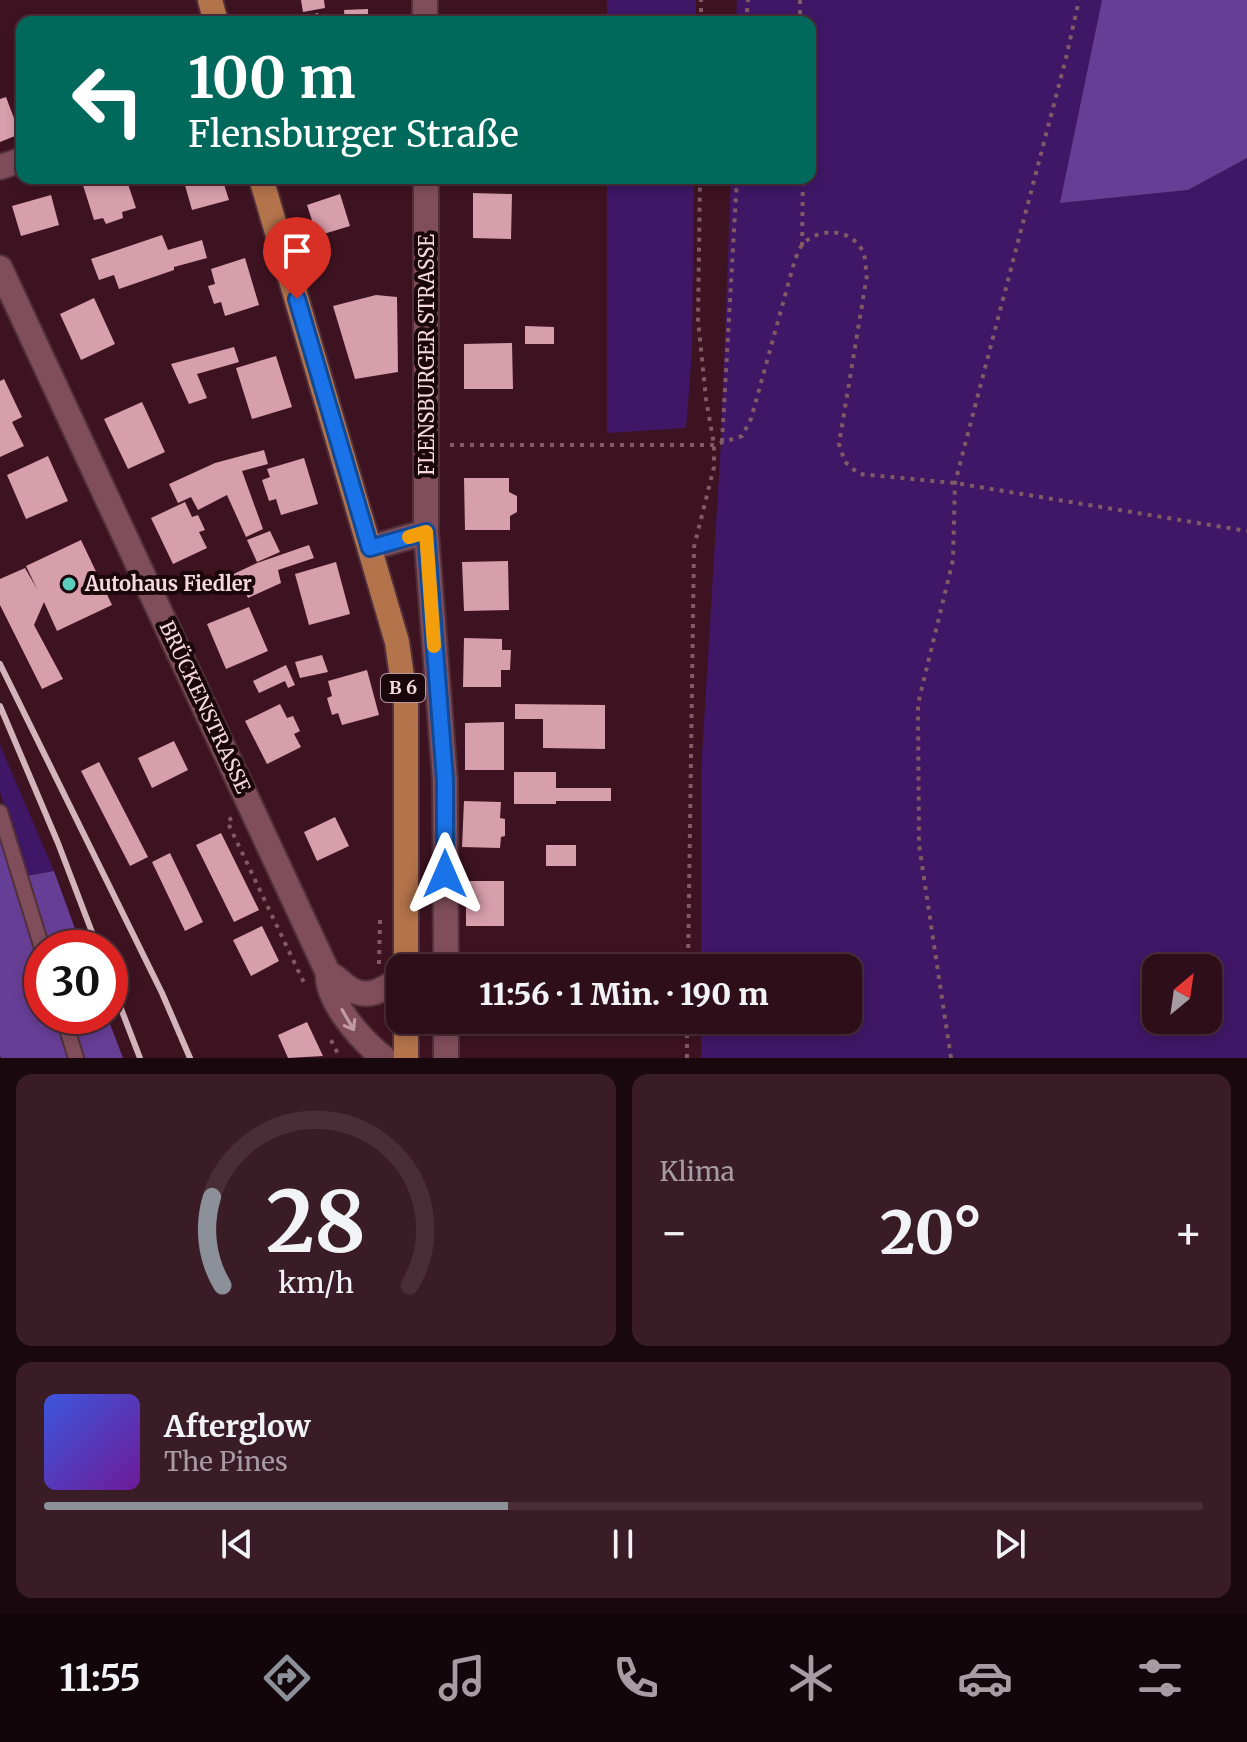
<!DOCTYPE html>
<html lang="de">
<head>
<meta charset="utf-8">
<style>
  :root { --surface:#2e0e19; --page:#3a1c26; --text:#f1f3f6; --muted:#a79ca2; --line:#492e38; --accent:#8c9099 }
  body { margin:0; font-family:Merriweather,serif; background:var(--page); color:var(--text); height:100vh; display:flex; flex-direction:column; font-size:30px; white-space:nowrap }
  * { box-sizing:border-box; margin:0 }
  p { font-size:26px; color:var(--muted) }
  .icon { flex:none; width:44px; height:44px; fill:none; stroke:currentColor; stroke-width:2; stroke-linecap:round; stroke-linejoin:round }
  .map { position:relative; height:1058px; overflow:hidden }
  .panel { display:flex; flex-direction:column; gap:16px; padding:16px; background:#19080e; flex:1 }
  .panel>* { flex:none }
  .banner { position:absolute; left:16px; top:16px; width:800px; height:168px; border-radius:16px; box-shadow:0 4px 12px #0003,0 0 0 2px var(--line); background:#00695c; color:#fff; overflow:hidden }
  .needle { width:52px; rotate:29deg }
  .buttons { position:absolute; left:1142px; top:954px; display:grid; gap:16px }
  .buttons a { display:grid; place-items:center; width:80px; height:80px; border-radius:16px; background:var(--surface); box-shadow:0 4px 12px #0003,0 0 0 2px var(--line); font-size:40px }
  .speed { position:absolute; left:24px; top:930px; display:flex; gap:16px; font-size:40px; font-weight:700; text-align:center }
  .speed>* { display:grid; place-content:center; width:104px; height:104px; border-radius:50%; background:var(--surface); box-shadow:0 4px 12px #0003,0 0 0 2px var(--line); line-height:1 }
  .speed .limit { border:12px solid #d22; background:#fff; color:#111 }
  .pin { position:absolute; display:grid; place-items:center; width:68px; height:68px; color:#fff; margin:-82px -34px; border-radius:50% 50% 50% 0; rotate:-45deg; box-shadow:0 0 8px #0007 }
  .pin .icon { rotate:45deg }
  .me { position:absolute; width:88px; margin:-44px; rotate:0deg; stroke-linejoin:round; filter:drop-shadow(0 0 6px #0008) }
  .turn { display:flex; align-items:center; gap:28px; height:168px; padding:0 40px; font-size:36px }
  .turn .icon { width:104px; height:104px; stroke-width:2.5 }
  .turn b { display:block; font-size:56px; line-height:68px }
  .big { font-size:60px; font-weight:800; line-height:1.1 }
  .panel .card { flex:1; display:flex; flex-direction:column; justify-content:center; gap:12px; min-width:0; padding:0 28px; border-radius:16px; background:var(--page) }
  .panel .dial { align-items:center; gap:0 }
  .dial svg { height:208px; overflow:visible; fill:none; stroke:var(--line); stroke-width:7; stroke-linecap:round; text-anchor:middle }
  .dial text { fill:var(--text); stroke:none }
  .song { display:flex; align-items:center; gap:24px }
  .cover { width:96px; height:96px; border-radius:12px; background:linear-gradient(135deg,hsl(230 70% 55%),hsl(280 70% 35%)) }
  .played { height:8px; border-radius:4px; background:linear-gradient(90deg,var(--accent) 40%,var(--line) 40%) }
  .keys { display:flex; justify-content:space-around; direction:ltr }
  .heat { display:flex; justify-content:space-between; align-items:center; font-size:44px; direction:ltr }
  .panel .tiles { flex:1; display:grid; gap:16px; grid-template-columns:1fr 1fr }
  .card:last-child { grid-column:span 2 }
  .trip { position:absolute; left:386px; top:954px; width:476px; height:80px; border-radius:16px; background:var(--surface); box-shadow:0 4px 12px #0003,0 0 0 2px var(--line); font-weight:800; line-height:80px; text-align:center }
  .tabs { display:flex; height:128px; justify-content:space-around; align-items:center; background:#12060a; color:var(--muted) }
  .tabs .icon { width:56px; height:56px }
  .tabs .current { color:var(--accent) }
  .tabs b { font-size:36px; color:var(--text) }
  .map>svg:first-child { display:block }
</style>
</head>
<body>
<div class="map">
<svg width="1247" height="1058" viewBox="0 0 1247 1058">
  <rect width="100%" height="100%" fill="#3e1321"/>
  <!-- green -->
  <path fill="#3f1766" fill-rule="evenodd" d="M607,0H696V22H607Z
    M737,0H1102L1061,203L1188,190L1247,158V1058H701V1020H848V968H701V772L721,442L731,178H810V22H736ZM1156,968H1208V1020H1156Z
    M607,178H694L692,352L686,428L607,433Z
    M0,745L54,871L26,876L0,792Z"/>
  <!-- forest -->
  <path fill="#673e96" d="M1102,0H1247V158L1188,190L1060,203Z
    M0,830L42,969V1016H56L69,1058H1L0,1056Z
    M54,871L82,948H48L26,876Z
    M70,1016H107L123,1058H82Z"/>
  <!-- building -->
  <path fill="#d79eac" d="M301,0H324L325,8L303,12Z
    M368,9V22H345L344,10Z
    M318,13L321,22H289V21Z
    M6,97L20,134L0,142V99Z
    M93,178H126L136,208L122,212L123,218L106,224L103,218L94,220L82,182Z
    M183,178H222L229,200L192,210Z
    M514,178H540V183H514Z
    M473,193L512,194L511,239L473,238Z
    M340,194L350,226L317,236L307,205Z
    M51,195L59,225L21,236L12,206Z
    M162,235L168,250L202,240L207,258L174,267V270L119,289L114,275L99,280L91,259Z
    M245,258L259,305L225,316L221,302L214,304L208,286L215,284L211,269Z
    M376,295L397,297L398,372L355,379L333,306Z
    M94,298L115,344L81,360L60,314Z
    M525,326L554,327V344H525Z
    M512,343L513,389H464V344Z
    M234,347L239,362L197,374L207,398L189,404L171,364Z
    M276,356L292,407L252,419L236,368Z
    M4,379L22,417L12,422L24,446L0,457V381Z
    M142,402L165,452L128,469L104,419Z
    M264,450L268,464L242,471L263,529L246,537L227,495L198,510L191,497L178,503L169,484L215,463Z
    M48,456L68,501L26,519L7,475Z
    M304,458L318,504L281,515L276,499L269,501L262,480L270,477L267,469Z
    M464,478H509V492L517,496V512L510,516V530H465Z
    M185,502L192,517L198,515L205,530L199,532L207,548L173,564L151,518Z
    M270,531L280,552L257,562L247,540Z
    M81,540L112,605L57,631L44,602L34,625L63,679L42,689L0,605V579L25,568L37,589L26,566Z
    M309,545L314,558L278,570L281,583L248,598L243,587L232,593L225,578L257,563Z
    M508,561L509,610L464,611L462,562Z
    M336,562L350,614L309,625L295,574Z
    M249,607L268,651L226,669L207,624Z
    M464,638L502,639V650H511L510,670H501V687H463Z
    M322,655L328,672L300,678L295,662Z
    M286,665L295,685L288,688L285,681L259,693L253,681Z
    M367,670L379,715L342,725L338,713L332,715L327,698L332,696L328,681Z
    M280,704L287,718L293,716L300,731L294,734L301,747L267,764L245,721Z
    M515,704L605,705V749L543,748V719H515Z
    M504,722V770H465V723Z
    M174,741L188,770L152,788L138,758Z
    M99,762L148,857L130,866L81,771Z
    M514,772H556V788H611V801H556V804H514Z
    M464,801L501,802L500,818L505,819V836L501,837L500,848L462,847Z
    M335,817L349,846L317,861L304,832Z
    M221,833L259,910L234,922L196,845Z
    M546,845H576V866H546Z
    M170,853L203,922L185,931L152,862Z
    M466,881H504V926H466Z
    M262,926L279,961L251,976L233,940Z
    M466,1020H508V1034H466Z
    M307,1022L323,1056L288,1058L278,1035Z"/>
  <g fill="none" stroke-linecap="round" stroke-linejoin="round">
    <defs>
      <path id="lane" d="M0,812L42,948
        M63,1016L76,1058"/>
      <path id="street" d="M425,0V22
        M0,167L22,160
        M426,178V532L445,780L446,968
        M0,268L328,973C326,1001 362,1041 384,1058
        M370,548L426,532
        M328,973C337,977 342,984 350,989C368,1000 384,989 400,979
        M446,1020V1058"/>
      <path id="primary" d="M210,0L216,22
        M261,178L397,642L406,704V968
        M406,1058V1020"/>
    </defs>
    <!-- lane casing -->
    <use href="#lane" stroke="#51303a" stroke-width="18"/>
    <!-- street casing -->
    <use href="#street" stroke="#51303a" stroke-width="28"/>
    <!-- primary casing -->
    <use href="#primary" stroke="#51303a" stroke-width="28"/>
    <!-- path -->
    <path stroke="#815a66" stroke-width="4" stroke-dasharray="4 6" stroke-linecap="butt" d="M800,0V22
      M701,22V0
      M746,22L748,0
      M802,246L803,178
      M722,442L737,178
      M450,445H714L742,436L751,419L794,263C796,258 798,250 802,245C818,227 850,228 862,250C866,256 865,267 867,275L839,444L845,462L859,474L955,483L1247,531
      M232,818L227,821L305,985
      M379,964L380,920
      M688,968L694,547L714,467V445L706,399L698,320L700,178
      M331,1040L340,1058
      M687,1058V1020
      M951,1058L919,845L918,704L953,560L955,483L1066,58L1079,0"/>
    <!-- lane -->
    <use href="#lane" stroke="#804e5b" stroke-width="14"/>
    <!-- street -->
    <use href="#street" stroke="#804e5b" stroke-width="24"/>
    <!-- primary -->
    <use href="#primary" stroke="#b3734b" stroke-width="24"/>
    <!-- rail -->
    <path stroke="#d4b4bc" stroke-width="6" d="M0,664L162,993L190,1058
      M0,706L58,843L98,948
      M110,980L140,1058"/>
  </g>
  <!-- one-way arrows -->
  <defs><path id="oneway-shaft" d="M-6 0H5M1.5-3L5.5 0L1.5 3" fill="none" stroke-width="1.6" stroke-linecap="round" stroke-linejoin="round" transform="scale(2)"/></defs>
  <use stroke="#c19aa4" href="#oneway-shaft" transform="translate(348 1020) rotate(60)"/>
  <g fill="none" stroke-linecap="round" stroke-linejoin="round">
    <defs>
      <path id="route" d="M297,299L370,548L426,532L445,780V874"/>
    </defs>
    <!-- route casing -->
    <use href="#route" stroke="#114b97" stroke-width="20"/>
    <!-- route -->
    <use href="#route" stroke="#1a73e8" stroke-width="14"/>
    <!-- slow -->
    <path stroke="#f59e0b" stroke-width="14" d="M409,537L426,532L434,646"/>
  </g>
  <!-- markers -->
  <circle fill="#5acebd" stroke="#1a070c" stroke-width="3" cx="69" cy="584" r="8"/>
  <g text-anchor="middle" stroke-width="8" stroke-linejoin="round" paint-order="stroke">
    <!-- shield labels -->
    <rect fill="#1a070c" stroke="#b499a0" stroke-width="2" x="381" y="674" width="44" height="28" rx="6"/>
    <g font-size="18" font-weight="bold" fill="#f6d8df">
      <text x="403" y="694">B 6</text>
    </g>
    <!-- street labels -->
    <g font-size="20" fill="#f6d8df" stroke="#1a070c">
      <text transform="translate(427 355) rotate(-90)" y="7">FLENSBURGER STRASSE</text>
      <text transform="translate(205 707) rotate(65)" y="7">BRÜCKENSTRASSE</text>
    </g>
    <!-- poi labels -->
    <g font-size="20" font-weight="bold" fill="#f6d8df" stroke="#1a070c" text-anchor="start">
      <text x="85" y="591">Autohaus Fiedler</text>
    </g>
  </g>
</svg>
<div class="buttons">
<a><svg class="needle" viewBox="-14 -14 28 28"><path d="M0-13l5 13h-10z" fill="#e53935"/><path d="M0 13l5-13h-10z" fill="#a79ca2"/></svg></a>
</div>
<div class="speed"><div class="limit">30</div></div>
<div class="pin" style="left:297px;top:299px;background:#d93025"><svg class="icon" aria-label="arrive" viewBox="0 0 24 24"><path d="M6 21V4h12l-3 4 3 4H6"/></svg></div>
<svg class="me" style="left:445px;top:874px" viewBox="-20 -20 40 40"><path d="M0-17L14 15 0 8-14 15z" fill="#1a73e8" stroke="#fff" stroke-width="4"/></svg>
<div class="trip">11:56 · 1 Min. · 190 m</div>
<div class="banner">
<div class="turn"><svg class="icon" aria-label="left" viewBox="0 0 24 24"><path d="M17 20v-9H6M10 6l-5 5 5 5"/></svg><div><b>100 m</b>Flensburger Straße</div></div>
</div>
</div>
<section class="panel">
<div class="tiles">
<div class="card dial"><svg viewBox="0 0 100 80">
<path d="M14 69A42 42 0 1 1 86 69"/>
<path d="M14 69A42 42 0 0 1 10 35" stroke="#8c9099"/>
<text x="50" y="56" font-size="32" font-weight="700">28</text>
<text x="50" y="72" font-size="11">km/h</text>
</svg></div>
<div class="card"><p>Klima</p>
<div class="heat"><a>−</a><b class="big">20°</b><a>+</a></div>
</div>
<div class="card">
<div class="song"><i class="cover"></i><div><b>Afterglow</b><p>The Pines</p></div></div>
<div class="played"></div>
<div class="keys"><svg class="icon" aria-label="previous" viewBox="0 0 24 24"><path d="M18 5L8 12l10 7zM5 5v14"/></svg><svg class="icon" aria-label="pause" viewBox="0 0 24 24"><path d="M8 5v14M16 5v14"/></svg><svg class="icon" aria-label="next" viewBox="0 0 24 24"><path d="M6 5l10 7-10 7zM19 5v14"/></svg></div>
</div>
</div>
</section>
<nav class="tabs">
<b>11:55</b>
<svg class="icon current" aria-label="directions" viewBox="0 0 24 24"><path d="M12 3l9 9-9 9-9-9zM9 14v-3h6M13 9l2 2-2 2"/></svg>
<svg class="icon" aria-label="music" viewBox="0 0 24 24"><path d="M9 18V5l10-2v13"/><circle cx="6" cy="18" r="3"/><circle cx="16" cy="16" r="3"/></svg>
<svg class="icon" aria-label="phone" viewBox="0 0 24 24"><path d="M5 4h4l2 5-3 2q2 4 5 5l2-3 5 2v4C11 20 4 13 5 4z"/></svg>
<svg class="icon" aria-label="climate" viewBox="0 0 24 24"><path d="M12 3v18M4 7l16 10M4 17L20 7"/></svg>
<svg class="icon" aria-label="car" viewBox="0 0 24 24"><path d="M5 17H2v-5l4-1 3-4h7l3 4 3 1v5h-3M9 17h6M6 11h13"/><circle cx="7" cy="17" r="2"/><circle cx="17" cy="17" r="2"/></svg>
<svg class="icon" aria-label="filters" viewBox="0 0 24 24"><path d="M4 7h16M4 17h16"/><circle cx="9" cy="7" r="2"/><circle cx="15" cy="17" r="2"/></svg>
</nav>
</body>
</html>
